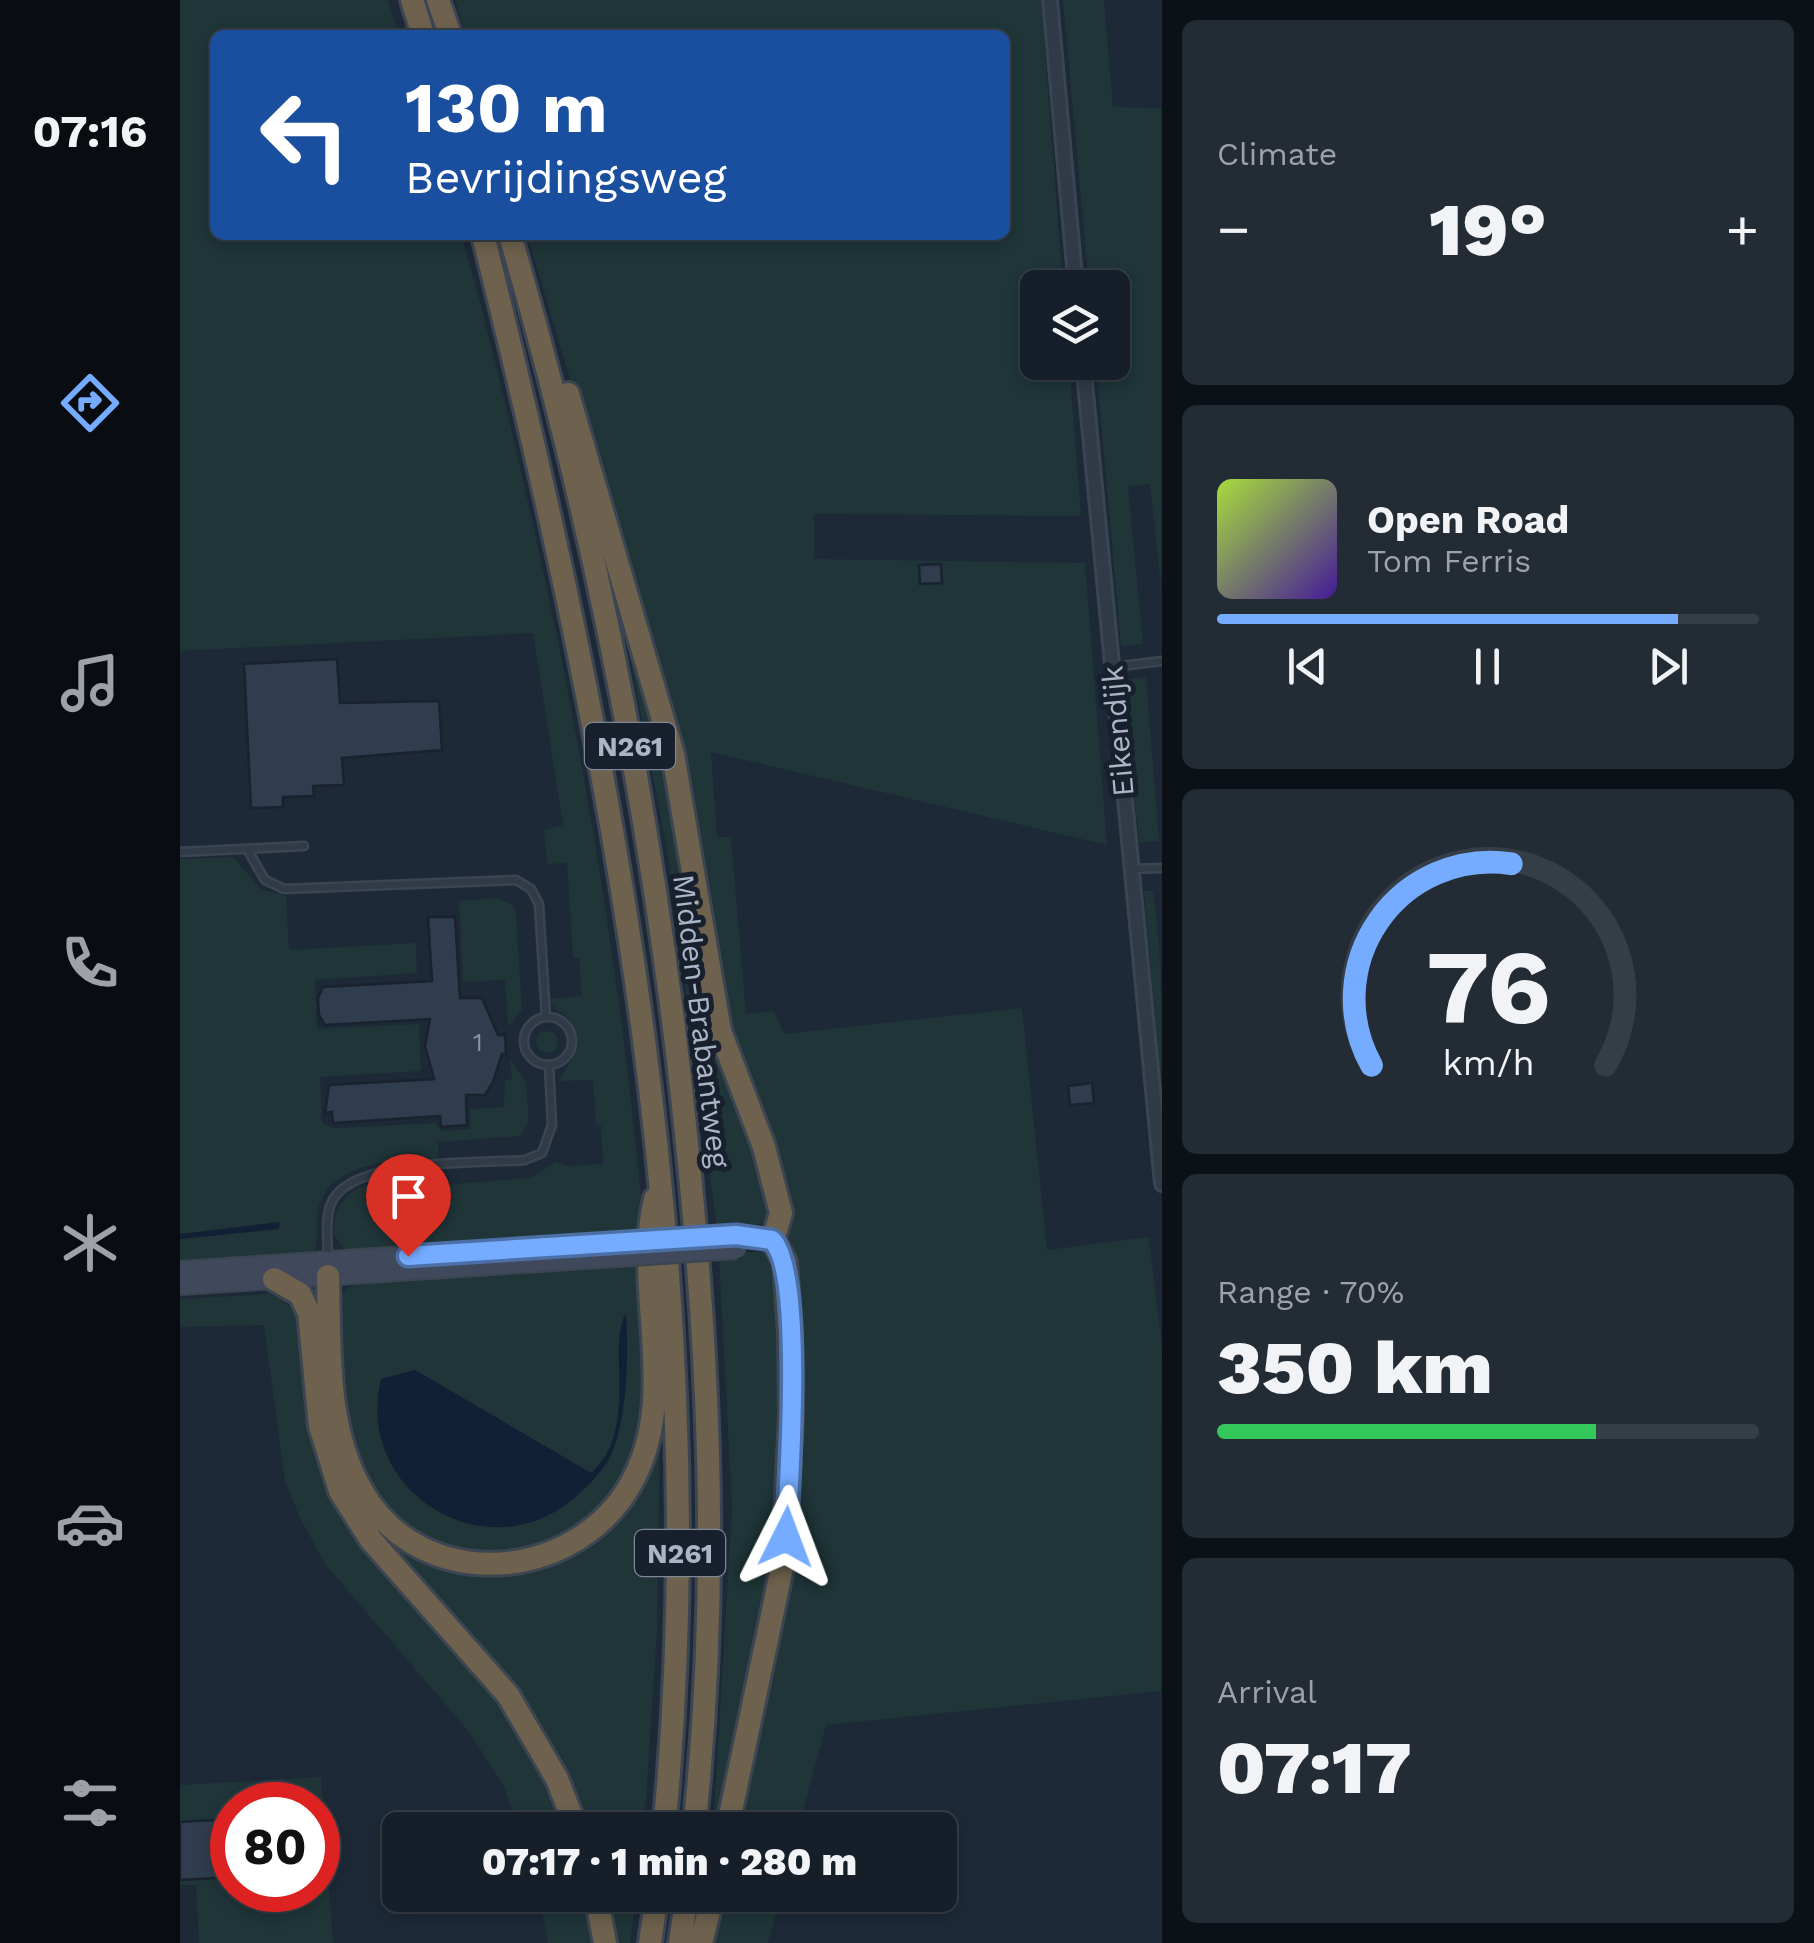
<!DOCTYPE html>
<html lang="en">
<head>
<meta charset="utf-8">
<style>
  :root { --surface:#161f29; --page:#232c35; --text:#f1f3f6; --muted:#9ea2a8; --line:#353d46; --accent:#75acff }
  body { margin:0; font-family:"Work Sans",sans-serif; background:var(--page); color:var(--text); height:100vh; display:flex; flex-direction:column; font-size:38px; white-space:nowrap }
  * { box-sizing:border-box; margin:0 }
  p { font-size:32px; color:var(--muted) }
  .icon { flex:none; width:55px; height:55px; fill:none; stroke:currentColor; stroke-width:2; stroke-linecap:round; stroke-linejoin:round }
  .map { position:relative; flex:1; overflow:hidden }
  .panel { display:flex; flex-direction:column; gap:20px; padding:20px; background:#0c1117; width:652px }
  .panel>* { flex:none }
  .banner { position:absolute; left:30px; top:30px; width:800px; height:210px; border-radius:15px; box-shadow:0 5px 15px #0003,0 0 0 2px var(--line); background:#1a4fa0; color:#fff; overflow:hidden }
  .fabs { position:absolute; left:840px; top:270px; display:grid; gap:20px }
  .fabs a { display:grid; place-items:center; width:110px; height:110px; border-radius:15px; background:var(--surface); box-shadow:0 5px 15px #0003,0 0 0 2px var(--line); font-size:50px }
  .speed { position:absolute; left:30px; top:1782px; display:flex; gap:20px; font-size:50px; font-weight:700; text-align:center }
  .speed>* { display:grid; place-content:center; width:130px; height:130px; border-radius:50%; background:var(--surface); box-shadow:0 5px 15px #0003,0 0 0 2px var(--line); line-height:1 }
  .speed .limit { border:15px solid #d22; background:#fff; color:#111 }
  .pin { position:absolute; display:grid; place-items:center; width:85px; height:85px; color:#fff; margin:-102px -42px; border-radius:50% 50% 50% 0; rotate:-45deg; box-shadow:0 0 10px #0007 }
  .pin .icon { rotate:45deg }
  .me { position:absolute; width:110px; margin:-55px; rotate:3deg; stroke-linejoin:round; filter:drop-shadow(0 0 8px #0008) }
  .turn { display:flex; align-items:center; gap:35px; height:210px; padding:0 30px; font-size:45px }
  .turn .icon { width:130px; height:130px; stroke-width:2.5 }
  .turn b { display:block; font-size:70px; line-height:85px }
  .big { font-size:75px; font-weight:800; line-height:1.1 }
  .panel .card { flex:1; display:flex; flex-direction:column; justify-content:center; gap:15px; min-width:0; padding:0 35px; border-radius:15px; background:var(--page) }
  .panel .dial { align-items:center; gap:0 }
  .dial svg { height:260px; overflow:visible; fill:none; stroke:var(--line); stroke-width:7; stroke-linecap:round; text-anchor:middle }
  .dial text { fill:var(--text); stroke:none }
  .song { display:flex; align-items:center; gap:30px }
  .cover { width:120px; height:120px; border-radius:15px; background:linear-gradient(135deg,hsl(80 70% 55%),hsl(260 70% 35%)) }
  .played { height:10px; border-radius:5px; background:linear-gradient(90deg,var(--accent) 85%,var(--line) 85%) }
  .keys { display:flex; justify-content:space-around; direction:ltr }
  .heat { display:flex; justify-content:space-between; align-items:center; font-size:55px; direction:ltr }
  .charge { height:15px; border-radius:8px; background:linear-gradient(90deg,#34c759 70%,var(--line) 0) }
  .trip { position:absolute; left:202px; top:1812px; width:575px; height:100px; border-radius:15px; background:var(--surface); box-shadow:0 5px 15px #0003,0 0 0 2px var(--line); font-weight:800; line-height:100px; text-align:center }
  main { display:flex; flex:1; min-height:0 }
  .dock { display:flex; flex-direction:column; width:180px; justify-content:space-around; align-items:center; background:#090c10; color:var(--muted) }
  .dock .icon { width:70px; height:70px }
  .dock .active { color:var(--accent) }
  .dock b { font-size:45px; color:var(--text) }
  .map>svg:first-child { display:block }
</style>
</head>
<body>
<main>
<nav class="dock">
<b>07:16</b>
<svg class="icon active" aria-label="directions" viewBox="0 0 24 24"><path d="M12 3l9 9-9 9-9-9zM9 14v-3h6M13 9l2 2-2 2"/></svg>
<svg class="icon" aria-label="music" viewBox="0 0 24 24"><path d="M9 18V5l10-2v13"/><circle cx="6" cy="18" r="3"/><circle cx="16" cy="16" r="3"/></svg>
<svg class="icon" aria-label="phone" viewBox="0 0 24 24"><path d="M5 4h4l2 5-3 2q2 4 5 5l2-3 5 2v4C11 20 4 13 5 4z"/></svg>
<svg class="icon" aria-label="climate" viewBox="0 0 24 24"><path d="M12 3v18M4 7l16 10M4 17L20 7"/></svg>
<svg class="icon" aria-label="car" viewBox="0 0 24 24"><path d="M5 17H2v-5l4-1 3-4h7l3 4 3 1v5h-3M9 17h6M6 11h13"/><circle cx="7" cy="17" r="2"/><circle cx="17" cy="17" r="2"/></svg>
<svg class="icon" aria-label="filters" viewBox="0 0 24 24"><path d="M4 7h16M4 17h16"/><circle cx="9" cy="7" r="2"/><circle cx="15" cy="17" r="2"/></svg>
</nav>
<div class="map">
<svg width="982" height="1943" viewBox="0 0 982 1943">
  <rect width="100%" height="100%" fill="#1d2937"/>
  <!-- green -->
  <path fill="#1f3538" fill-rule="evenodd" d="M0,0H208L219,35H35V235H281C310,332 332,431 354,530C406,761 443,993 464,1229L166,1251L154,1235C150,1177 218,1176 259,1171L260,1185L351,1178L376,1162L387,1166L423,1164L421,1125H416L413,1080L379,1081C390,1059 410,1040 386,1016C378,1009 373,1011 370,999L402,996L399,958H393L387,863L367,864L364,830L383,825L353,633L0,651Z
    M275,0H861L883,287L858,288V362L889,363L901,516L634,514V559L905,563L927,845L531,752L537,837H551L566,1014L594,1011L604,1034L842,1008L867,1250L969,1237L982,1348L981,1691L646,1725L618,1830H552L590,1663L609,1246L605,1210L564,1086L434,525L347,235H825V35H286Z
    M883,0H924L933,107L981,108V587L970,484L948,486L963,644L941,646L916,363L932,362V288L909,287Z
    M430,554L459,643L508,874L592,1198L588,1223L537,1229L488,855Z
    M966,677L979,841L959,843L944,680Z
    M53,857L81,889L106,896L109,950L236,943L237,973L135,980L137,1029L239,1024L241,1071L140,1077L142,1123L154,1128L256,1123L261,1131L290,1129V1109L324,1107L325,1080L332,1079L330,1059L346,1082L349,1123L340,1136L258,1142V1159C217,1161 149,1159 138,1211C135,1228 141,1243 131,1256L0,1267V1239L98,1229L101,1225L0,1234V859Z
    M964,891H973C982,949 982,1023 981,1083Z
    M318,898L334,906L336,915L342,1010L328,1027L325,980L283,982L279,901Z
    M356 1042a11 11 0 1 1 22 0a11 11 0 1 1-22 0Z
    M589,1251L599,1263L603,1514L541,1830H533L552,1509L539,1254Z
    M466,1265L465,1422L452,1468L428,1507L354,1554L267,1550L226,1530L186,1483L163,1408L156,1306L167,1288L190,1279ZM445,1313C451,1345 445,1427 431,1455C425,1467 415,1477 406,1487L235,1370L411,1473C456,1435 431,1363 445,1313Z
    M89,1294L103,1299L119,1316L138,1451L346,1735L389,1830H340L324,1787L290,1733L145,1564L120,1518L105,1481L84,1325L0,1327V1299Z
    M480,1420L477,1631L464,1830H403L389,1793L199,1541L172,1486L262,1563L412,1540Z
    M141,1777L153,1943H19L16,1885H0V1785ZM52,1805H138V1890H52Z
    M359,1895H410L417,1943H368Z
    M422,1895H456L450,1943H431Z
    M538,1895H601L588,1943H527Z"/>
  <!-- water -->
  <path fill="#112034" d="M100,1222L98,1229L0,1239V1234Z
    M446,1314C448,1355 448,1414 432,1452C426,1468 411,1482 399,1494C311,1576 173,1494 201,1379L235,1370L411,1473C460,1432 426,1343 446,1314Z"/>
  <!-- building -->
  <path fill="#2f3d4e" stroke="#19222e" stroke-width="2.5" d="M761,564L762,583L740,584L739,565Z
    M157,659L160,703L259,701L262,750L162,758L164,785L133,786L134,796L103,797V807L71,808L64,664Z
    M248,917H275L280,998H302L318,1035H325L326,1054H322L313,1082L305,1095H286L287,1125L261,1127L260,1116L153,1123L152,1112L145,1113L149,1085L254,1079L245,1046L250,1019L145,1025L139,1015L138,998L143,987L252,981Z
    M912,1083L914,1103L890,1105L888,1086Z
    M52,1819V1877L0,1880V1822Z"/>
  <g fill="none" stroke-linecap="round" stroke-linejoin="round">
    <defs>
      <path id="lane" d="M933,667L982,661
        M67,849L85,880L104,889L336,880L351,889L359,904L366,1017
        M0,852L124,846
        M952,869L982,868
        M344 1041a24 24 0 1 1 48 0a24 24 0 1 1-48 0Z
        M148,1260C148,1243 145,1221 150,1206C166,1156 301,1164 345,1160L362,1153L372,1125L369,1065"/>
      <path id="street" d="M870,0L896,288
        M903,362L982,1184"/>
      <path id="secondary" d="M556,1235L593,1240
        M0,1271L437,1242
        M0,1285L438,1257"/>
      <path id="highway" d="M232,0L243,35
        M258,0L270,35
        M303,235C433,756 537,1291 484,1830
        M330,235C409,505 465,783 498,1061C528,1320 542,1570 514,1830
        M388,394L493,754L540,1031L584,1147L601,1213L593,1240L605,1262L610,1333L611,1414L604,1558L547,1830
        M148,1276C150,1346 145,1428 182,1491C243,1598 403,1582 455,1476C498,1390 454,1288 475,1199
        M94,1279L120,1294L129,1313L140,1426L160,1491L191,1540L328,1695L377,1779L397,1830
        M416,1895L425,1943
        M470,1943L477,1895
        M500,1943L507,1895
        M521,1943L533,1895"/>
    </defs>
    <!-- lane casing -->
    <use href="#lane" stroke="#3b4451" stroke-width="11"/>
    <!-- street casing -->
    <use href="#street" stroke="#3b4451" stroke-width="18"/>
    <!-- secondary casing -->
    <use href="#secondary" stroke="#3b4451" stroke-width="22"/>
    <!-- highway casing -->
    <use href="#highway" stroke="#3c4552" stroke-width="28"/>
    <!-- lane -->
    <use href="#lane" stroke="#313b47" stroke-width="6"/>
    <!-- street -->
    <use href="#street" stroke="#313b47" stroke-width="12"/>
    <!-- secondary -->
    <use href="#secondary" stroke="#3f495b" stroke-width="18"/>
    <!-- highway -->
    <use href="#highway" stroke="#6e614d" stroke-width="22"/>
    <defs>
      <path id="secondary-bridge" d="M437,1242L556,1235
        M438,1257L557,1249"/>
    </defs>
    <!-- secondary-bridge casing -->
    <use href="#secondary-bridge" stroke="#3b4451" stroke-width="22" stroke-linecap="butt"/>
    <!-- secondary-bridge -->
    <use href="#secondary-bridge" stroke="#3f495b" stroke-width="18"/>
  </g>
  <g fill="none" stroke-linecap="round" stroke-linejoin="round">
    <defs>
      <path id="route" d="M228,1256L556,1235L592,1240C624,1271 609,1485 606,1537"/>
    </defs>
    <!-- route casing -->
    <use href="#route" stroke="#4c70a6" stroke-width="25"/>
    <!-- route -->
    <use href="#route" stroke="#75acff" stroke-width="18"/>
  </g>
  <g text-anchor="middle" stroke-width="10" stroke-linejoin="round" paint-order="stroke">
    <!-- number labels -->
    <g font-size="25" fill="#8a95a5">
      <text x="298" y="1051">1</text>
    </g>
    <!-- shield labels -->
    <g fill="#17202c" stroke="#7f8897" stroke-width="2.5">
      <rect x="405" y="723" width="90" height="46" rx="8"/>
      <rect x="455" y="1530" width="90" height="46" rx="8"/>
    </g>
    <g font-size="28" font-weight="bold" fill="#abb5c5">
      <text x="450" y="756">N261</text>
      <text x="500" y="1563">N261</text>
    </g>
    <!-- street labels -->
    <g font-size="30" fill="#abb5c5" stroke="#17202c">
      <text transform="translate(938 731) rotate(-95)" y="10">Eikendijk</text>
      <text transform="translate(521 1021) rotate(83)" y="10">Midden-Brabantweg</text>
    </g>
  </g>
</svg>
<div class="fabs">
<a><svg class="icon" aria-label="layers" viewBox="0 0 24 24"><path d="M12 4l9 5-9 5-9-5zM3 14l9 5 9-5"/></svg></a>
</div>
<div class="speed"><div class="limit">80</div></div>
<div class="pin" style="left:228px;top:1256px;background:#d93025"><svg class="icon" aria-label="arrive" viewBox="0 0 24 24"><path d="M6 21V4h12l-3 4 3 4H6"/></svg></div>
<svg class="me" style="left:606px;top:1537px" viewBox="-20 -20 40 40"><path d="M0-17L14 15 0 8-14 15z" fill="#75acff" stroke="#fff" stroke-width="4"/></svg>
<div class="trip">07:17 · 1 min · 280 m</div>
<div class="banner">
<div class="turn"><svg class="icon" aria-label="left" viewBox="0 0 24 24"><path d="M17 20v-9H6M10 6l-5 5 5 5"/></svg><div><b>130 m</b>Bevrijdingsweg</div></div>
</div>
</div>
<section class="panel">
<div class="card"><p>Climate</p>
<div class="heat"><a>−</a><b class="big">19°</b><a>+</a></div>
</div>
<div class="card">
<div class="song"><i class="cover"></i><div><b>Open Road</b><p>Tom Ferris</p></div></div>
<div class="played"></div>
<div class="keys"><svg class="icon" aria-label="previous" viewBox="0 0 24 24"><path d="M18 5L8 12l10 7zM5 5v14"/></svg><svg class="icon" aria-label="pause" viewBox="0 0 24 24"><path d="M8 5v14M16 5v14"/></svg><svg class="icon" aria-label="next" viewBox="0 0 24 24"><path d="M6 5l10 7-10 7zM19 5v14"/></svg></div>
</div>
<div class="card dial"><svg viewBox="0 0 100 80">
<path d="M14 69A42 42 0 1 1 86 69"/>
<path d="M14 69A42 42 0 0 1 57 7" stroke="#75acff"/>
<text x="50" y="56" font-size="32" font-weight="700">76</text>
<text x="50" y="72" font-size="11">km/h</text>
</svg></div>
<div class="card"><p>Range · 70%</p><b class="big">350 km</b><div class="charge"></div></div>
<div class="card"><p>Arrival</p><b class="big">07:17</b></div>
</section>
</main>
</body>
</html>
